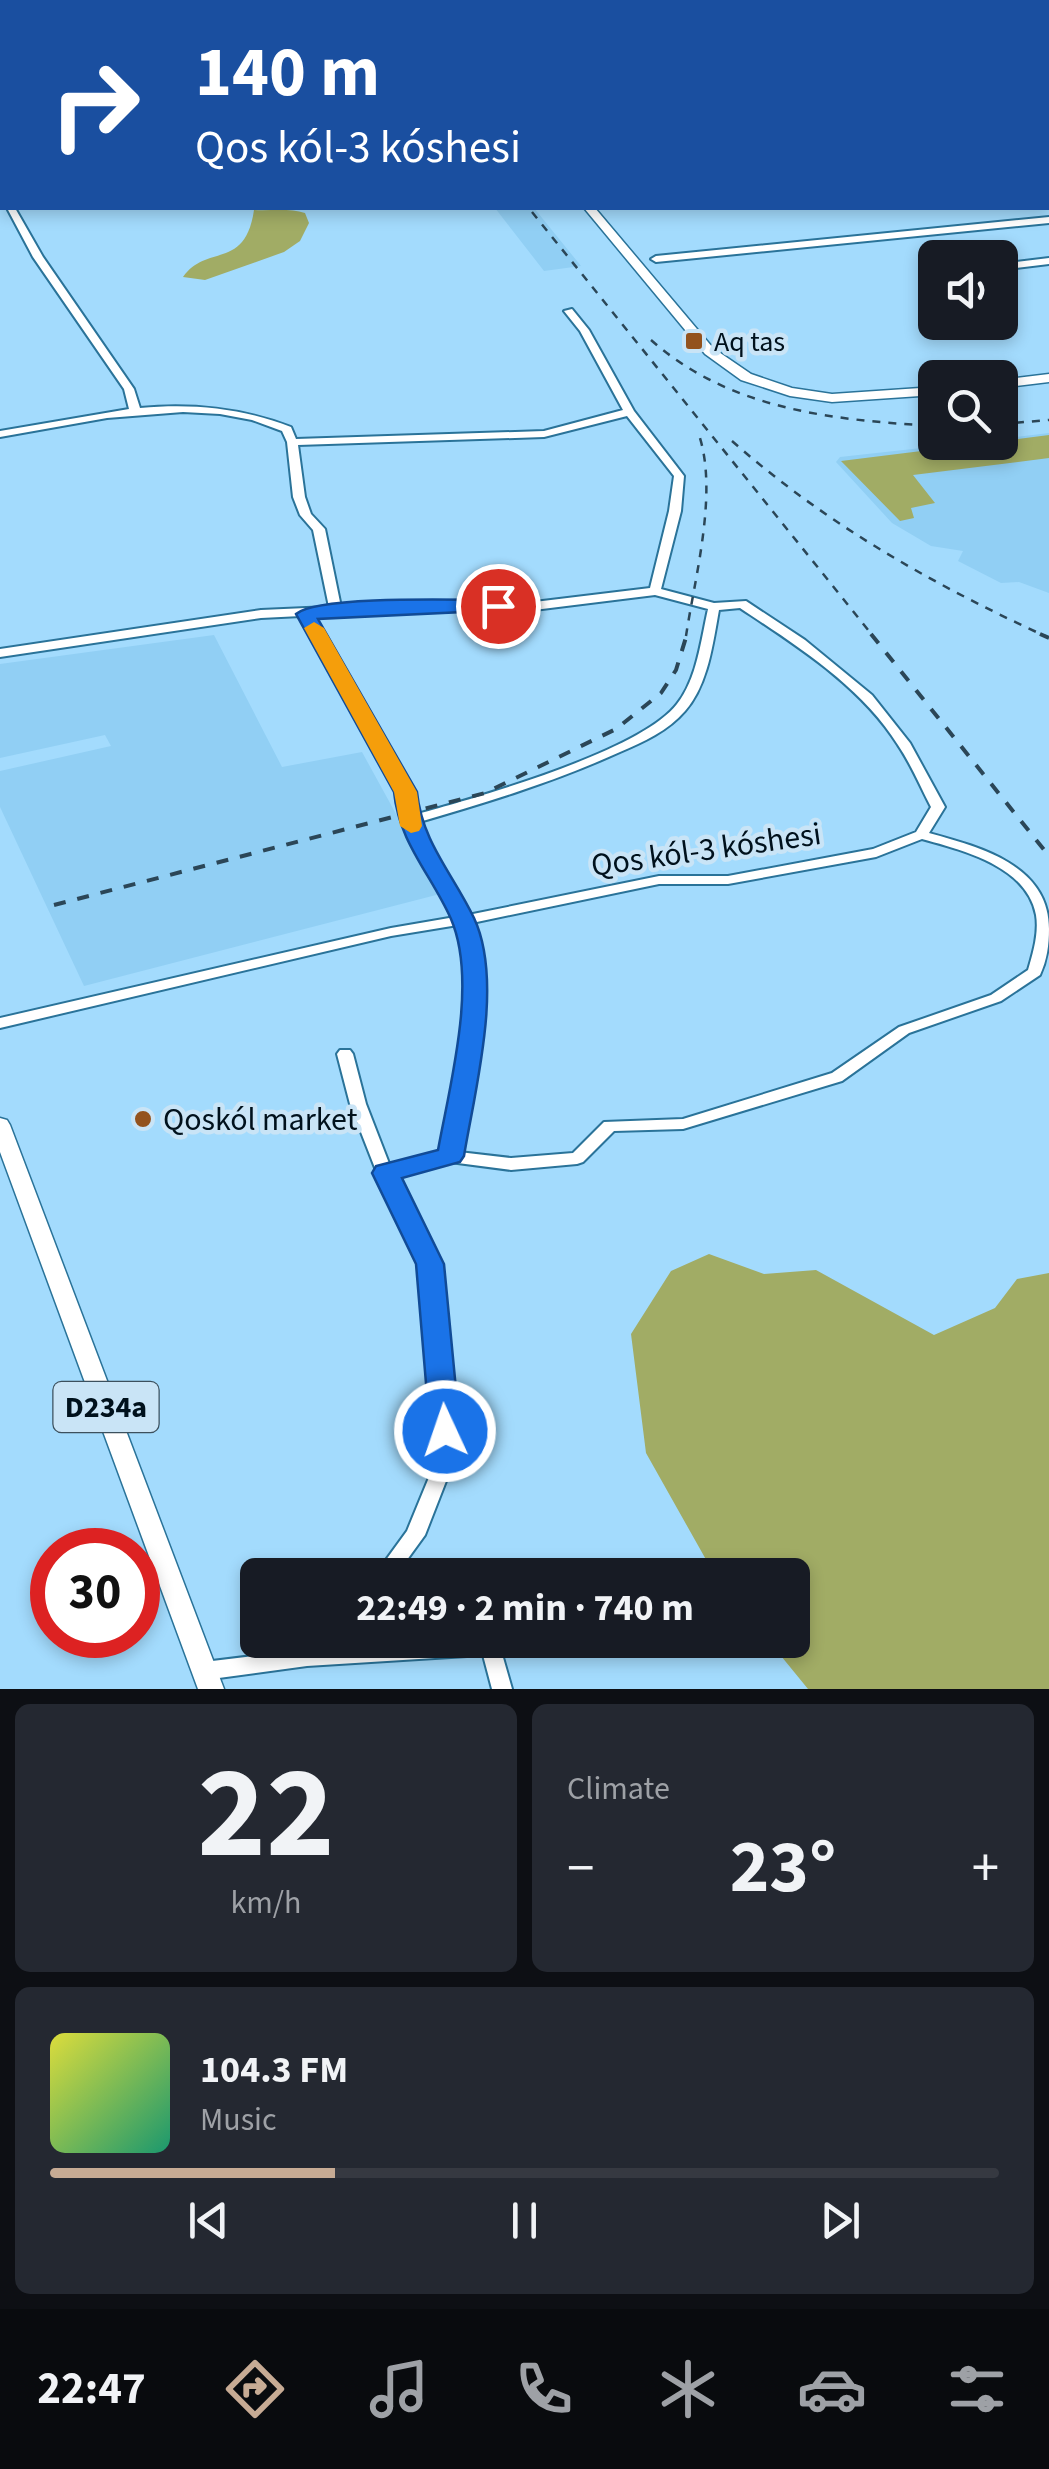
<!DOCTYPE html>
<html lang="en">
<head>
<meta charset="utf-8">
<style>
  :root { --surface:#171b24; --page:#242831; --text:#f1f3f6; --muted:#9ea1a6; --line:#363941; --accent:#c7ab94 }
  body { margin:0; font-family:"Source Sans 3",sans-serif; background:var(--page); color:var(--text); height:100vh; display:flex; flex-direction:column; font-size:38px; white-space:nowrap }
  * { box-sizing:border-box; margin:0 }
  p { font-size:32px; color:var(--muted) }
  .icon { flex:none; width:55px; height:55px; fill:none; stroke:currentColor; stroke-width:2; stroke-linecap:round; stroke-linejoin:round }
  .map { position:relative; height:1689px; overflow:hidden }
  .side { display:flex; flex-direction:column; gap:15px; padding:15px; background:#0d0f14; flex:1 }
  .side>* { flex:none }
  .hud { position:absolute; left:0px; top:0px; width:1050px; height:210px; box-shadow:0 5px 15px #0003; background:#1a4fa0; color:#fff; overflow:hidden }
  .tools { position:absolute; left:918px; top:240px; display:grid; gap:20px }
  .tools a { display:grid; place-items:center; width:100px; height:100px; border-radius:15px; background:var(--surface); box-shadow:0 5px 15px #0003; font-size:50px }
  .speed { position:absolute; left:30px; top:1528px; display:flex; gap:20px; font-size:50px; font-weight:700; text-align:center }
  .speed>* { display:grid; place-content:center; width:130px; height:130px; border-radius:50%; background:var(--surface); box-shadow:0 5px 15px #0003; line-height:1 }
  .speed .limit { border:15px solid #d22; background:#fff; color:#111 }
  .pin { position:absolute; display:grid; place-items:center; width:85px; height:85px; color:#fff; margin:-42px; border:5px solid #fff; border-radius:50%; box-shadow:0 2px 10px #0007 }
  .me { position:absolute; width:110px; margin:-55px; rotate:357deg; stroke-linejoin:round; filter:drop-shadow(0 0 8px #0008) }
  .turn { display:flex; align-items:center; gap:35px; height:210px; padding:0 30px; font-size:45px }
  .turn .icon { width:130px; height:130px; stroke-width:2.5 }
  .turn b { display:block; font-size:70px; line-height:85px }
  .big { font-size:75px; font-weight:700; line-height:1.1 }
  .side .tile { flex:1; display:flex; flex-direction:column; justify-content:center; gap:15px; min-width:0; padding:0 35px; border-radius:15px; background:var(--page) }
  .side .dial { align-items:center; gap:0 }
  .dial b { font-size:130px; line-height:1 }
  .song { display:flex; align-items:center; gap:30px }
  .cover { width:120px; height:120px; border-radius:15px; background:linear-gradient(135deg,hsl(60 70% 55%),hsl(160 70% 35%)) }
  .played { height:10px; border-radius:5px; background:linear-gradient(90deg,var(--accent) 30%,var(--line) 30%) }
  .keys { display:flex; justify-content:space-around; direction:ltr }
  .heat { display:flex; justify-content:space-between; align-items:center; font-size:55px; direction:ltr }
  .side .tiles { flex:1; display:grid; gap:15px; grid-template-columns:1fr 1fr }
  .tile:last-child { grid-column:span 2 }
  .trip { position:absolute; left:240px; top:1558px; width:570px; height:100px; border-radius:15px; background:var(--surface); box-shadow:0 5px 15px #0003; font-weight:700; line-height:100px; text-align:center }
  .dock { display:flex; height:160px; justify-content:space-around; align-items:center; background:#090b0e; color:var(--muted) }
  .dock .icon { width:70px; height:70px }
  .dock .selected { color:var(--accent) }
  .dock b { font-size:45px; color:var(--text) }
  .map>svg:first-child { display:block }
</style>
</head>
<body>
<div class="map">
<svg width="1049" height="1689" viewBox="0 0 1049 1689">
  <rect width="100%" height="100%" fill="#a3dbfd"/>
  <!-- built -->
  <path fill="#91cff4" d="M495,208H534L581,266L544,271Z
    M1049,433V593L1019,582L1001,583L958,561L963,551L931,546L892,523L836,462L840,457L967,443L1000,442V439Z
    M214,635L282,767L362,752L440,894L84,986L0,807V771L111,746L105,735L0,758V664Z"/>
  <!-- green -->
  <path fill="#a1ac65" d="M254,210C270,211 290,208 305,213L309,223L300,241L284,252L205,280L183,277C207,243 245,271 254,210Z
    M1049,435V458L913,475L935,503L911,508L914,518L900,521L841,461Z
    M709,1254L764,1274L816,1270L934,1335L995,1308L1017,1279L1049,1273V1689H808L768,1640H792V1575H716L713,1572L646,1453L631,1334L671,1271Z"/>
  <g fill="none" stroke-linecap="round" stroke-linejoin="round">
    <defs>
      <path id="minor" d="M489,0H519L511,2H487Z
        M677,0H686L688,2H680Z
        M922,0H932L934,2H925Z
        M0,83H2V87H0Z
        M1048,86H1049V91H1048Z
        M1048,132H1049V138L1048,137Z
        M1048,159H1049V165L1048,164Z
        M0,183L2,184V194L0,193Z
        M7,208H15L43,257L134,389L140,408C193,403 241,408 291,427L296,439L544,431L623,410L580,331L564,311L572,309L589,330L634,411L684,476L681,511L661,589L714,603L746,601L805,640L872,695L910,743L945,807L929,833C980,847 1049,865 1049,929C1049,945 1047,960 1040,975L1001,1001L909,1033L842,1081L683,1129L614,1131L583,1162L577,1164L511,1170L450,1162L395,1176L438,1263L452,1377L455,1458L425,1535L396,1575H375L407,1531L437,1458L434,1377L422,1263L377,1173L350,1104L337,1054L340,1050H350L353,1054L366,1104L390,1166L443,1152L468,1000L458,925L391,936L0,1028V1018L391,928L455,917L401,821L398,792L301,616L261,618L0,657V649L261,610L329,607L313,530L300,515L293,497L287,442L282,431L252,420L220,414L183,412L107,418L0,437V431L129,409L124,389L33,257ZM627,416L674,476L669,511L650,588L526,603L471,600L341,607L325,529L311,514L305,497L298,445L544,437ZM655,595L708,609C701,640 697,679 677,704C640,752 475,798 414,815L412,792L313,615L471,608L526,611ZM740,608C797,646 861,686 898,745C911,764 920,786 931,807L916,832L873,849L728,876H659L468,915L416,823C485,803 554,782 620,752C643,742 668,731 685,711C708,685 713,643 719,610ZM922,839C962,850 1027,866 1036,915C1039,933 1033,953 1028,970L991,995L899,1027L832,1073L683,1119L604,1122L573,1153L511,1158L459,1152L482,1000L472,923L659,884H728L876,857Z
        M1049,217V223L656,262L651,259L656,256Z
        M1049,258V264L1000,270V264Z
        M311,1640H334L329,1648L454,1640H498L512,1689H492L483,1655L307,1666L204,1680L197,1677L194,1671L197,1665L204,1662L302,1650Z"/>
      <path id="major" d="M414,0H425L427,2H416Z
        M584,208H595L713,348L751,374L792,388L832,394L935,387V395L832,402L790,396L741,380L705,354Z
        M1049,374V382L1000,388V380Z
        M0,1118L7,1120L10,1125L224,1689H198L0,1152Z"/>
    </defs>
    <!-- minor casing -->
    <use href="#minor" stroke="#2a7399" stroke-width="4"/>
    <!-- major casing -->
    <use href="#major" stroke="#2a7399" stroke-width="3"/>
    <!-- minor -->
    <use href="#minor" fill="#fff" fill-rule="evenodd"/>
    <!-- major -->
    <use href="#major" fill="#fff" fill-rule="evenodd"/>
    <!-- rail-far1 -->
    <path stroke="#2b4657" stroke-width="2.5" stroke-dasharray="8 8" stroke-linecap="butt" d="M532,212L873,636
      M651,340C730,410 833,420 935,426
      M1000,424L1049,420
      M732,441C826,524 932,584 1045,636
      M686,636C695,576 719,490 698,432"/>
    <!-- rail -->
    <path stroke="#2b4657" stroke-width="4" stroke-dasharray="12 12" stroke-linecap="butt" d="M871,634L1049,856
      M1040,634L1049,638
      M54,905L485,793L616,729L661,693L676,670L687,634"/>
  </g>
  <!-- route -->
  <path fill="#1a73e8" stroke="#114b97" stroke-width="2.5" d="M498,600L508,606L505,610L318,619L417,792C422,842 453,874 474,918C504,982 475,1089 464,1156L460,1162L402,1178L444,1264L460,1431L456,1439L445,1442L435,1439L430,1431L416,1264L372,1173L376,1166L438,1150C450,1084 478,982 451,919C431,874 399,843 394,792L296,614C317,595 462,600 498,600Z"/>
  <!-- slow -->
  <path fill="#f59e0b" d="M314,622L324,628L417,792L422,826L419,831L411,833L400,826L394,792L304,628Z"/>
  <!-- markers -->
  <g fill="#93521d" stroke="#c9e4f6" stroke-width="4">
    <rect x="684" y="331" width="20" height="20" rx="5"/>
    <circle cx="143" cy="1119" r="10"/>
  </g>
  <g text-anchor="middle" stroke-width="9" stroke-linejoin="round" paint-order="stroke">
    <!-- far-poi labels -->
    <g font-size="28" fill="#00111c" stroke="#c9e4f6" text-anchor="start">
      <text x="714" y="351">Aq tas</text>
    </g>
    <!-- shield labels -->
    <rect fill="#c9e4f6" stroke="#3c505d" stroke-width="2.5" x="53.5" y="1382" width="105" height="50" rx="8"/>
    <g font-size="30" font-weight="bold" fill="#00111c">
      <text x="106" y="1417">D234a</text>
    </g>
    <!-- street labels -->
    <g font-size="32" fill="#00111c" stroke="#c9e4f6">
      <text transform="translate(706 849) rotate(-8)" y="11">Qos kól-3 kóshesi</text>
    </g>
    <!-- poi labels -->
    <g font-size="32" fill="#00111c" stroke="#c9e4f6" text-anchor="start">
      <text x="163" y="1130">Qoskól market</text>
    </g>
  </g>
</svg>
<div class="tools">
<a><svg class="icon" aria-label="sound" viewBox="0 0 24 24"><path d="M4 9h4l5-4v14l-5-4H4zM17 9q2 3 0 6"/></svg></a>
<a><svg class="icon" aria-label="search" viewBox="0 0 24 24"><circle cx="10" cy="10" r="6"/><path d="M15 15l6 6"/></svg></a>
</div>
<div class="speed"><div class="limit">30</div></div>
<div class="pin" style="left:498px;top:606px;background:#d93025"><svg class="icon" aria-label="arrive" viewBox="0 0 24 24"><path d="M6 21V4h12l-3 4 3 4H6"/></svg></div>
<svg class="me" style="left:445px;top:1431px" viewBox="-20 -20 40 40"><circle r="17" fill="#1a73e8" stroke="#fff" stroke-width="3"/><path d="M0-11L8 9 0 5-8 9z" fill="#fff"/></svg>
<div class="trip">22:49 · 2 min · 740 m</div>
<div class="hud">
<div class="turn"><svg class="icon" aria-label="right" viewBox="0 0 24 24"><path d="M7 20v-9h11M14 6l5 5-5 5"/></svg><div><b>140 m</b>Qos kól-3 kóshesi</div></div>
</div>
</div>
<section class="side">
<div class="tiles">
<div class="tile dial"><b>22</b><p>km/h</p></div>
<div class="tile"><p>Climate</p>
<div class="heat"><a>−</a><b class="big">23°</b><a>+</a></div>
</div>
<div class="tile">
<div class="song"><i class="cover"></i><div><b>104.3 FM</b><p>Music</p></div></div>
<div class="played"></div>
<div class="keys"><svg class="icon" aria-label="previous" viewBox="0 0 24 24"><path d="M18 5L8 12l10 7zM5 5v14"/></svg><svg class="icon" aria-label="pause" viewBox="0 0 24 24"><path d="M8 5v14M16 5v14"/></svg><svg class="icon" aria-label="next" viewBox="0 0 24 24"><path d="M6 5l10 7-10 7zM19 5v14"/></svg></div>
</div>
</div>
</section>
<nav class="dock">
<b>22:47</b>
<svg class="icon selected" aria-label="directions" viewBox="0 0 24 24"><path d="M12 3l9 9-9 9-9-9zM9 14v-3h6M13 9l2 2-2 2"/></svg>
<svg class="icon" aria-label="music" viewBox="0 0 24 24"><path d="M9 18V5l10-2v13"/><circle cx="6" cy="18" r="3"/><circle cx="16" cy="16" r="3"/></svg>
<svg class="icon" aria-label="phone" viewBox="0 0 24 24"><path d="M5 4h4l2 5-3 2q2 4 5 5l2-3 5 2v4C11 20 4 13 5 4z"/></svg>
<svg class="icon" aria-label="climate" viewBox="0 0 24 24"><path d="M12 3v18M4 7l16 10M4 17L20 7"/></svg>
<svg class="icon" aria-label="car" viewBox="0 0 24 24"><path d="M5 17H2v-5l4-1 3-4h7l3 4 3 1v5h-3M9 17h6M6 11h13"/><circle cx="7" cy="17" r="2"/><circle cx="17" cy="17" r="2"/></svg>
<svg class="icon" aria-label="filters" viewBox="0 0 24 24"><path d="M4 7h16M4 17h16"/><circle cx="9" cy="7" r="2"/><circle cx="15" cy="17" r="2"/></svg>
</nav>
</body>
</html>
